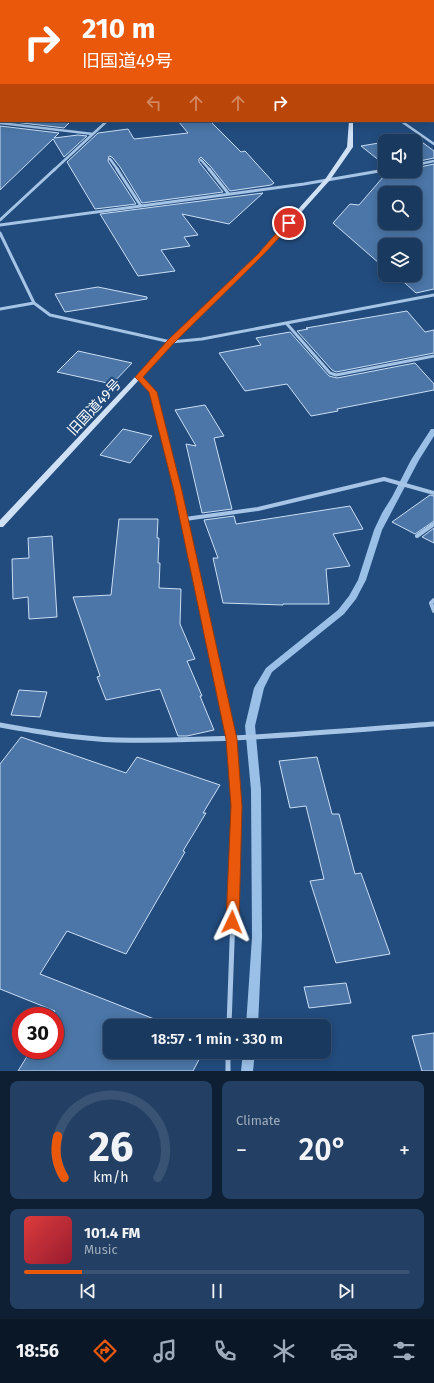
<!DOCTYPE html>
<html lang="en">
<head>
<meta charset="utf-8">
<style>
  :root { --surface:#1a395e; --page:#234064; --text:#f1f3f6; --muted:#9facbc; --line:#385373; --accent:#ea580c }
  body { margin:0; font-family:"Fira Sans","Noto Sans JP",sans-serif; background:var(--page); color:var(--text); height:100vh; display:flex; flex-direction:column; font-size:15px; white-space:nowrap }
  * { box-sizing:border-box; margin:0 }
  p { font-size:13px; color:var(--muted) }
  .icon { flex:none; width:22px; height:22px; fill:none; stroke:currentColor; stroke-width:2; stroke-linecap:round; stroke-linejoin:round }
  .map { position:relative; height:1071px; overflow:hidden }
  .sheet { display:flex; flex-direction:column; gap:10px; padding:10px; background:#0e1f34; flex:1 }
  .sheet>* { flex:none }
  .hud { position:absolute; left:0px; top:0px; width:434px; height:122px; box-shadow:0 2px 10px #0003,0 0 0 1px var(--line); background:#ea580c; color:#fff; overflow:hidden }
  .buttons { position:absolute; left:378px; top:134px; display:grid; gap:8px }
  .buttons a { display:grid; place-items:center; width:44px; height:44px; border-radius:8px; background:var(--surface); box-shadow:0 2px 10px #0003,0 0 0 1px var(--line); font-size:20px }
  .speed { position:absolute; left:12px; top:1007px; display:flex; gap:8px; font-size:20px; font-weight:700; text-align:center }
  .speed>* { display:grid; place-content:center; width:52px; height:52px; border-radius:50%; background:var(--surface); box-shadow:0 2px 10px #0003,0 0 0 1px var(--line); line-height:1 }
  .speed .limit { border:6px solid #d22; background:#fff; color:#111 }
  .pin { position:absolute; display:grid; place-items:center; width:34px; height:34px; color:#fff; margin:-17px; border:2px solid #fff; border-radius:50%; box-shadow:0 1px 4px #0007 }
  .me { position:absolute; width:44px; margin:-22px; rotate:2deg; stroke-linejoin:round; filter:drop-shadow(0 0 3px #0008) }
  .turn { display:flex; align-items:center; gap:14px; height:84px; padding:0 16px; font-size:18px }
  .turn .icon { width:52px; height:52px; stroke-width:2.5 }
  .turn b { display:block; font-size:28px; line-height:34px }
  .lanes { display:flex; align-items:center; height:38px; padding:0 16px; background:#0003; justify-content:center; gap:20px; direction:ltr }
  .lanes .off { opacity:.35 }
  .big { font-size:30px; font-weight:600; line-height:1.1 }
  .sheet .card { flex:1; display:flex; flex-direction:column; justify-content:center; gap:6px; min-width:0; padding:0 14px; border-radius:8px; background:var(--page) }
  .sheet .dial { align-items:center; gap:0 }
  .dial svg { height:104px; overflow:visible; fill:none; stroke:var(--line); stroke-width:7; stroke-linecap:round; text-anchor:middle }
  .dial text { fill:var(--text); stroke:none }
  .song { display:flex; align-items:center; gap:12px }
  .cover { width:48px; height:48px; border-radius:6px; background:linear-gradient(135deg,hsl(0 70% 55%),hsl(350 70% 35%)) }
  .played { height:4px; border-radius:2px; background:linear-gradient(90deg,var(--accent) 15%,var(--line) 15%) }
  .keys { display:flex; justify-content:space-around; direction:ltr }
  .heat { display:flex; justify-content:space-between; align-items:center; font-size:22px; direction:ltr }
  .sheet .tiles { flex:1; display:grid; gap:10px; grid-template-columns:1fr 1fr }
  .card:last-child { grid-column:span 2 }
  .trip { position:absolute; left:103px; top:1019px; width:228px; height:40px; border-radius:8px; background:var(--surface); box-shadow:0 2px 10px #0003,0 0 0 1px var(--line); font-weight:600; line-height:40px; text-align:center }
  .menu { display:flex; height:64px; justify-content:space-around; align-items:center; background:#0a1726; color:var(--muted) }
  .menu .icon { width:28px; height:28px }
  .menu .on { color:var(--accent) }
  .menu b { font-size:18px; color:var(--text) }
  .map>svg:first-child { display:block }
</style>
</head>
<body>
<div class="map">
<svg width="434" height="1071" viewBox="0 0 434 1071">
  <rect width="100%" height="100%" fill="#224c7e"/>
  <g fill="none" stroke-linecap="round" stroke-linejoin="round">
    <!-- stream -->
    <path fill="#9ac0e7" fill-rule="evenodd" d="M431,429H434V436L419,460L382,530L366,580L356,599L344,614L272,672L264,688L255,726L261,790L262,937L258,1026H246L252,937L251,790L245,726L254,688L266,668L338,610L349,596L358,580L374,530L382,513L392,497L411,460Z
      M243,1052H255L253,1071H241Z"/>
  </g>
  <!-- building -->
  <path fill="#4b76a7" stroke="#cadef5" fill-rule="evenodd" d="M6,121H71L64,128Z
    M178,121H210L241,152L245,151L274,183L271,185L230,191L211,167L201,157L199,159V162L223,192L142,203L120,167L112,157L109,156L108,161L136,204L95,209L67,162L98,133L128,129L134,139L188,133Z
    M0,126L59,133L54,138L78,135L87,136L64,157L53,139L0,190Z
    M415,137L434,151V158L415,162V141H393Z
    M385,142V165L361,146Z
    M434,164V289L416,293L396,275H415V245H385V265L382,263L380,264L333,223L350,204L359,205L384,176L396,174L393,171H415V168ZM385,193H415V223H385Z
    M263,193L229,224L182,214L198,235L184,237L190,246L161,250L175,271L138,276L100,214Z
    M98,287L147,297V299L65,312L55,294Z
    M407,311L425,332L434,330V353L336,372L332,370L297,331L308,329L306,328Z
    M290,332L329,376L337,378L415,363L434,384V390L337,409L338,411L311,416L287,384L245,391L219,353L261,345L256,338Z
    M78,351L132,363L112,384L57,372Z
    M205,405L224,436L214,438L232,509L202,513L186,444L196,446L175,410Z
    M123,429L152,436L130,463L100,455Z
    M430,495L434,496V521L415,534L392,522Z
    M350,506L363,529L333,534L350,566L326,569L329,604H283V605L223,603L213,558H218L204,520L234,516L236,524Z
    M119,519H158L157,538H159L158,563H160L159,588L181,589L180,624L195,659L187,661L202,696H200L214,730L187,736H178L160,689L106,700L97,677L100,676L73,597L111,595Z
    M434,528V543L422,537Z
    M52,536L57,617L29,619L28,597L13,599L12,559L29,558L28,538Z
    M19,690L47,692L40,717L11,715Z
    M21,737L126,773L137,757L220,785L203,813H206L183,851L185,852L126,954L67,931L40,974L172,1026H110V1052H203L193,1071H18L31,1050H55V1016H52L55,1011L0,989V764Z
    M317,757L332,814H339L355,874L361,873L390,954L336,963L310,881L324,879L306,806L290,808L279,761Z
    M346,983L351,1003L309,1008L304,987Z
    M434,1033V1071H422L412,1036Z"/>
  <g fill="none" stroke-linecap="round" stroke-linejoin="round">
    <!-- street-far3 -->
    <path stroke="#a6c5e6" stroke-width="2.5" d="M235,1L242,0
      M401,121L434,144
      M0,123L93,134
      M110,159L118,170
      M201,160L210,170
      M415,165L434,161
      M54,170L107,121
      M382,170H385"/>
    <!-- street-far2 -->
    <path stroke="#a6c5e6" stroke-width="3" d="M117,169L141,206
      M209,169L228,193
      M0,220L55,169
      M0,225L304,184L385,170
      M0,233L34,303L50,315L171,342L202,339L434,295
      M0,309L34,303
      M287,324L330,373L336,375L434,356
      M139,377L153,394"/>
    <!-- street-far1 -->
    <path stroke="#a6c5e6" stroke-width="4" d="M153,393L185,519L220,687
      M185,519L258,509L384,479L434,493
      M417,536L434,524
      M434,600L431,603L434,611"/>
    <!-- street -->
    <path stroke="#a6c5e6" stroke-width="5" d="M220,686L231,739L237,806L229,1026
      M0,725C39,732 78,739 117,740C223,742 328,732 434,724
      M228,1052V1071"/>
    <!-- secondary -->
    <path fill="#d0e1f5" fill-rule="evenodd" d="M218,0H223L224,1H219Z
      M349,121H353V147L330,180L262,256L173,343L3,527H0V520L169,341L258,254L326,178L347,147Z"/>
  </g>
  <!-- route -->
  <path fill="#ea580c" stroke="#983908" d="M287,221L293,223L262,256L174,343L143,377L157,392L182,491L237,739L242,806L239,922L237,926L232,928L228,926L226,922L231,806L226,739L174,491L149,392L135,377L168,340L258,254Z"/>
  <g text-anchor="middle" stroke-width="4" stroke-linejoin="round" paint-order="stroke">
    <!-- street labels -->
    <g font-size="14" fill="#fff" stroke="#224c7e">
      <text transform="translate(94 407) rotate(-47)" y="5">旧国道49号</text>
    </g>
  </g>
</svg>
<div class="buttons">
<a><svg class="icon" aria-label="sound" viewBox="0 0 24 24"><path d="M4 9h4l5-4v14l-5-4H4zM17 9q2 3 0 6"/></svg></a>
<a><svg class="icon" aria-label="search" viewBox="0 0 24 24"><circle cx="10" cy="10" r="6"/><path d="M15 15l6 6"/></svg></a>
<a><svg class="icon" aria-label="layers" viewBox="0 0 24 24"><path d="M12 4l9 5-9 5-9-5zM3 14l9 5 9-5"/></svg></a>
</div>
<div class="speed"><div class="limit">30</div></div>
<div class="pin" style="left:289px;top:223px;background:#d93025"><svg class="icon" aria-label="arrive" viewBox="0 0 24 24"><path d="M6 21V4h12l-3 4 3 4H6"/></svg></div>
<svg class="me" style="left:232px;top:922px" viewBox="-20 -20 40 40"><path d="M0-17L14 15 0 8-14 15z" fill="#ea580c" stroke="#fff" stroke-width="4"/></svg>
<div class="trip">18:57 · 1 min · 330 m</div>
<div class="hud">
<div class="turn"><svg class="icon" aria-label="right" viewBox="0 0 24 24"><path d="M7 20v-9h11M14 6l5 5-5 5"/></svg><div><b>210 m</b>旧国道49号</div></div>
<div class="lanes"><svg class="icon off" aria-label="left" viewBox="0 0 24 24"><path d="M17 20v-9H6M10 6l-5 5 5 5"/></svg><svg class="icon off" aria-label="ahead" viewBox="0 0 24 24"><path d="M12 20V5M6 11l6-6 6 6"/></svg><svg class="icon off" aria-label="ahead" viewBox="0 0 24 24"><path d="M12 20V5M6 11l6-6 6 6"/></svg><svg class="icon" aria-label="right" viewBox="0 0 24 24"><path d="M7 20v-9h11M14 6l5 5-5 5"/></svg></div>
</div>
</div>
<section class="sheet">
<div class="tiles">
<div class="card dial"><svg viewBox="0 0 100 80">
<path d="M14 69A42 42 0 1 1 86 69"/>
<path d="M14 69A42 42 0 0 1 9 37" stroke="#ea580c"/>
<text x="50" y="56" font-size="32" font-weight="700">26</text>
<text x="50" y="72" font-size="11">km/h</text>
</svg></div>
<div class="card"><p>Climate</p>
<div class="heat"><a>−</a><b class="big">20°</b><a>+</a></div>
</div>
<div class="card">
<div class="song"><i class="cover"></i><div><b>101.4 FM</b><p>Music</p></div></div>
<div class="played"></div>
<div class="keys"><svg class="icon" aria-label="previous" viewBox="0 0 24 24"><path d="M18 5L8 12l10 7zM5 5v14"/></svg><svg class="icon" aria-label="pause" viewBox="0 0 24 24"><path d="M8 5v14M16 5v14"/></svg><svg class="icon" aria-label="next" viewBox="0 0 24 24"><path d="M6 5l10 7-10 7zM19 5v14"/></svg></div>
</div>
</div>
</section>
<nav class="menu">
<b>18:56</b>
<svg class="icon on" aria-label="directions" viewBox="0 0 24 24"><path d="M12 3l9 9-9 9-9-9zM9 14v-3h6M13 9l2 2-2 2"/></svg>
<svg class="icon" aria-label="music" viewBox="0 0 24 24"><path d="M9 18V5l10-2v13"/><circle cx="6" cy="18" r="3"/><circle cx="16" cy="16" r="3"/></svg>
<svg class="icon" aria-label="phone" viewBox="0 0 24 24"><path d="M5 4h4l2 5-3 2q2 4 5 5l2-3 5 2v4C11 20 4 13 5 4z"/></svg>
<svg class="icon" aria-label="climate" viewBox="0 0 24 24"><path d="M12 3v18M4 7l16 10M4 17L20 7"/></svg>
<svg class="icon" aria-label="car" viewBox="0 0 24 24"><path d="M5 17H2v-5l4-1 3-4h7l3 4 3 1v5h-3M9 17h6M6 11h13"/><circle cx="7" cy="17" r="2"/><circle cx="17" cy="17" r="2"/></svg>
<svg class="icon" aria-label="filters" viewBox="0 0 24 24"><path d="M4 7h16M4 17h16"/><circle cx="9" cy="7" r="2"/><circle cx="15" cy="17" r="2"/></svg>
</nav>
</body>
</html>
